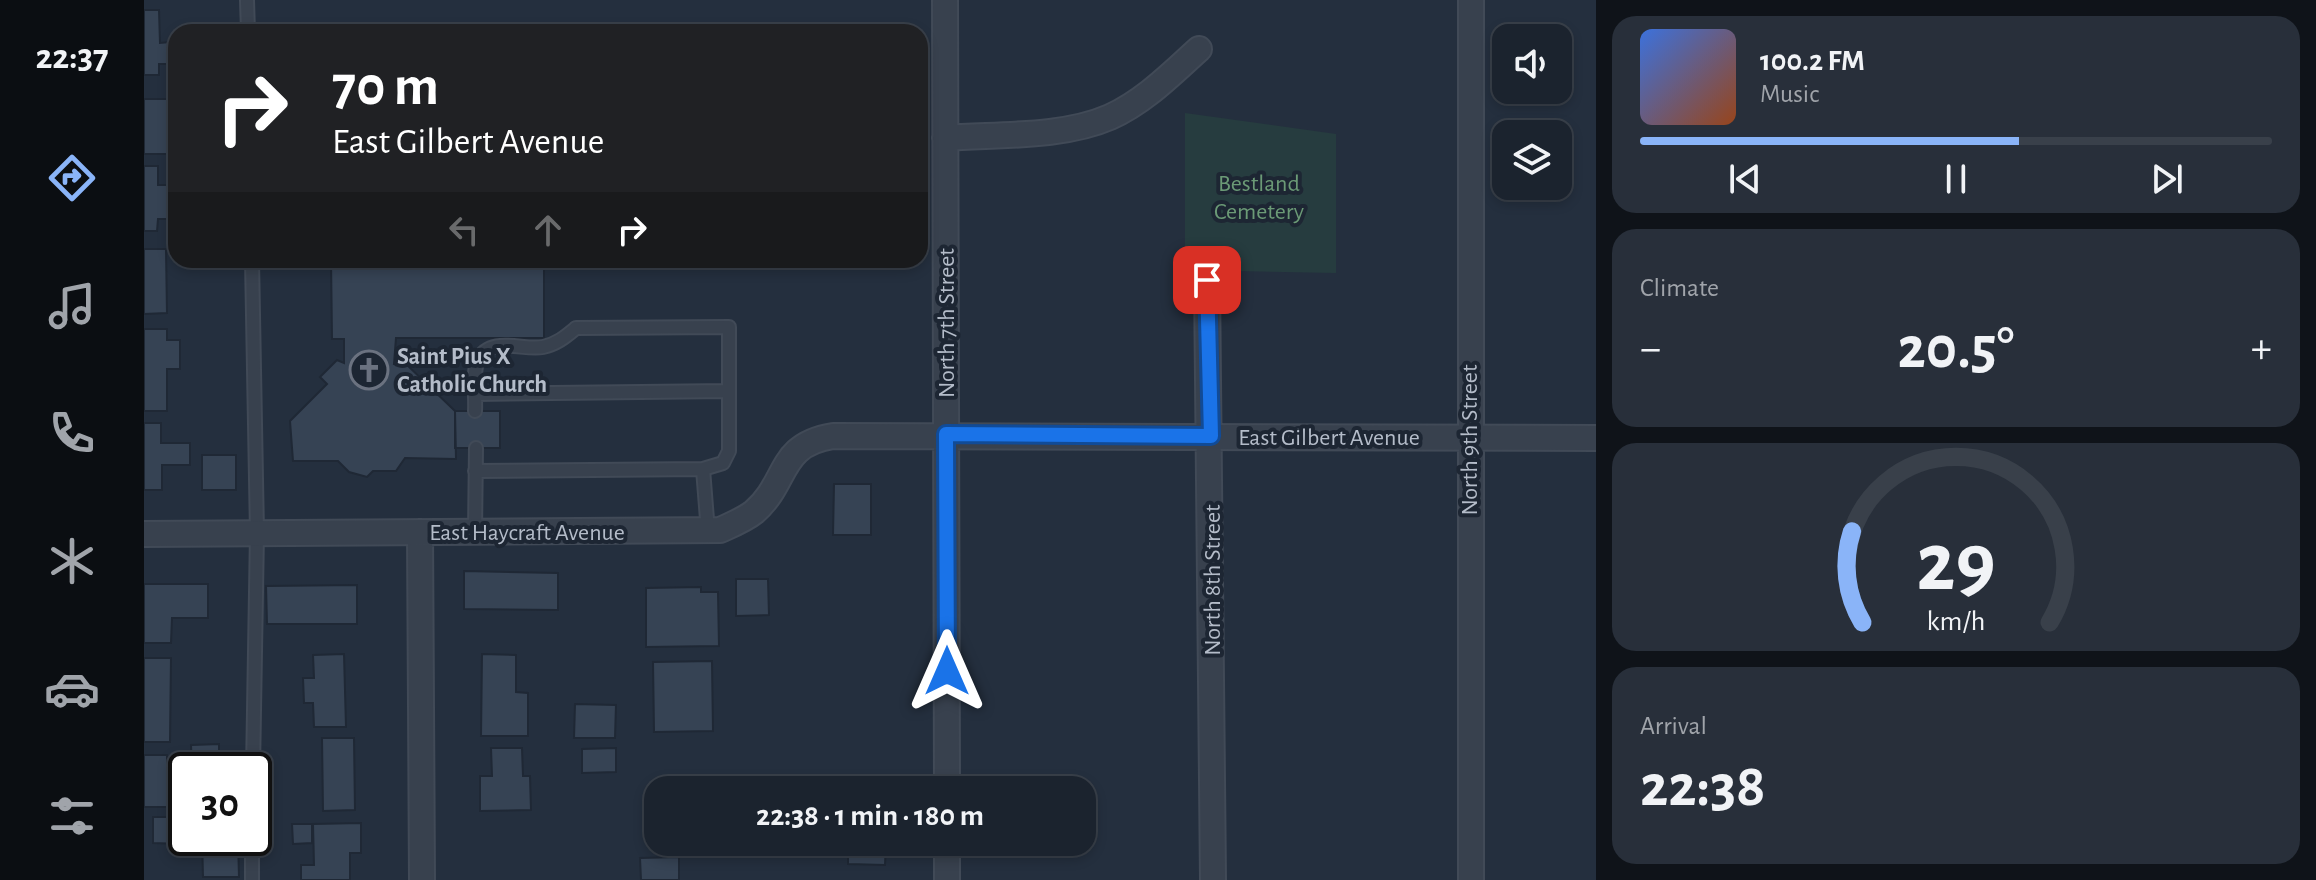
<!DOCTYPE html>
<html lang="en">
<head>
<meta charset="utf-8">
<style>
  :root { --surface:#1b232e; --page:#282f3a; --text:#f1f3f6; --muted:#a0a4aa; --line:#39404a; --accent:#8ab4f8 }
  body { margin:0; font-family:"Alegreya Sans",sans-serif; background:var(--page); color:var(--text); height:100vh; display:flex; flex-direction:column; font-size:30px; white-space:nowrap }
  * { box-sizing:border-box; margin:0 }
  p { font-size:26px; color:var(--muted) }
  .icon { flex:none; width:44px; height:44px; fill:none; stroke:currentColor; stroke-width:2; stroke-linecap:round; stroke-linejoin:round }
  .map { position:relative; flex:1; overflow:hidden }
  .details { display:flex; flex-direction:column; gap:16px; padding:16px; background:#0f1319; width:720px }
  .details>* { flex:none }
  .guide { position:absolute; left:24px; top:24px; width:760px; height:244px; border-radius:24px; box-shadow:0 4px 12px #0003,0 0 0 2px var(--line); background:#202124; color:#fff; overflow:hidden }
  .tools { position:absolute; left:1348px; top:24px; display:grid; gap:16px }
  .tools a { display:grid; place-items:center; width:80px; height:80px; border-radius:16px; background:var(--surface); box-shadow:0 4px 12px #0003,0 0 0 2px var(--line); font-size:40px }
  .speed { position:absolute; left:24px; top:752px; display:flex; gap:16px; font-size:40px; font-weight:700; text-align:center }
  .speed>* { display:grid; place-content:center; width:104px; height:104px; border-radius:50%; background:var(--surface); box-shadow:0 4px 12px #0003,0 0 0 2px var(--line); line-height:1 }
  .speed .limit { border:4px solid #111; border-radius:12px; background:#fff; color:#111 }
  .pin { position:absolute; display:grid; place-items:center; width:68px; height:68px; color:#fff; margin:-34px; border-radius:16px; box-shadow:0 4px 12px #0006 }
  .me { position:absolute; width:88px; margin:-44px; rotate:0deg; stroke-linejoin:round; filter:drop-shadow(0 0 6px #0008) }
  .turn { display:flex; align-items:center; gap:28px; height:168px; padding:0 32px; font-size:36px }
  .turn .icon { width:104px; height:104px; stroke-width:2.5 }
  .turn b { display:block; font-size:56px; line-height:68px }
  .lanes { display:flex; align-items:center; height:76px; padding:0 32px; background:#0003; justify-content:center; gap:40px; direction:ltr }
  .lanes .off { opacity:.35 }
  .big { font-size:60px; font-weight:700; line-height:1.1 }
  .details .tile { flex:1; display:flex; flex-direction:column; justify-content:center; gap:12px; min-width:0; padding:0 28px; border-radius:24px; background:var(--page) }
  .details .dial { align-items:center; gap:0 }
  .dial svg { height:208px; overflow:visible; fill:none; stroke:var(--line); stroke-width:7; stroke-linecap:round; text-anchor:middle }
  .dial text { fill:var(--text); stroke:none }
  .song { display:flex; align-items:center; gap:24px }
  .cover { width:96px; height:96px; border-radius:12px; background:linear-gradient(135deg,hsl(220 70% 55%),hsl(20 70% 35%)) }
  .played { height:8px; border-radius:4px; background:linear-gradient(90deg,var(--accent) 60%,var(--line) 60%) }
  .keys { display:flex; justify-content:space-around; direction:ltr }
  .heat { display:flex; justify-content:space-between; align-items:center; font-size:44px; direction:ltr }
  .trip { position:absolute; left:500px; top:776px; width:452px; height:80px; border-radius:24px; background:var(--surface); box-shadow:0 4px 12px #0003,0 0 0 2px var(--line); font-weight:700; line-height:80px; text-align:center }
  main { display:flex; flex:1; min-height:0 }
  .menu { display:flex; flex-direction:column; width:144px; justify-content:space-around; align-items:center; background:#0b0e12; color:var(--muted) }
  .menu .icon { width:56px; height:56px }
  .menu .active { color:var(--accent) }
  .menu b { font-size:36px; color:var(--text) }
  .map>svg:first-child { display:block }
</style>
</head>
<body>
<main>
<nav class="menu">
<b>22:37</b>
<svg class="icon active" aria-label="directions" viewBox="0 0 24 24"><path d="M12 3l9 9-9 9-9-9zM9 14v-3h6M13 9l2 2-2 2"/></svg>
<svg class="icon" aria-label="music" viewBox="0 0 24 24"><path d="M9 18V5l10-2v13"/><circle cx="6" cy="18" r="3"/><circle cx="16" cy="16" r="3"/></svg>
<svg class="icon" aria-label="phone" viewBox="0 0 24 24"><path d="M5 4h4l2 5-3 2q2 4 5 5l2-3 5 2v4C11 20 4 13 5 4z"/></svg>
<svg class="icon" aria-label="climate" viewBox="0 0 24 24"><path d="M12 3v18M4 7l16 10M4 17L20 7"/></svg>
<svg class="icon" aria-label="car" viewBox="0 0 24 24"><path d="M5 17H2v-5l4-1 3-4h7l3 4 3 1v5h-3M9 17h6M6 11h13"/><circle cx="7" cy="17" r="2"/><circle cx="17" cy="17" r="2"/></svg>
<svg class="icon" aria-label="filters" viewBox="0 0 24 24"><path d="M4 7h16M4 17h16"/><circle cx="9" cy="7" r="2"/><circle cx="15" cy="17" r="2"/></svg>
</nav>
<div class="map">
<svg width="1452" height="880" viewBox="0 0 1452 880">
  <rect width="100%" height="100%" fill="#242f3e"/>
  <!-- green -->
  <path fill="#263c3f" d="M1041,113L1192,134V273L1041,270Z"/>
  <!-- building -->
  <path fill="#364354" stroke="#1f2835" stroke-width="2" d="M0,10H15L16,43L26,42L27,64H15V75H0Z
    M0,99H23V154H0Z
    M0,166H14V185H29L28,219H14L13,231H0Z
    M0,249H22L23,313L0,314Z
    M187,260H400V338H252L250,364L261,363L311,411L312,459L261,458L252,471H229L223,477L205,472L194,461H149L146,421L183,384L176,377L193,360L200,363V339H188Z
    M0,329H23V340H36V369H23V411H0Z
    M311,411H356V448H311Z
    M0,423H17V443H46V465H18V490H0Z
    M58,455H92V490H58Z
    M690,484H727V535H689Z
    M320,571L414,573V610L320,609Z
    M592,579H624L625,615L592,616Z
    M0,584H64V618H28L27,643H0Z
    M213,585V624H123L122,586Z
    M557,587V592H574L575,646L502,647V588Z
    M200,654L202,727H170L169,703H160L159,678H170L169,655Z
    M338,654L372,655V692L384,693V736H337Z
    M0,658H27L26,742H0Z
    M568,661L569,731L510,732L509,662Z
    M431,704L472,705L471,738H430Z
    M178,738H210L211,810L179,811Z
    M75,744V769L48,770L47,745Z
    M347,748H378L379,776H386L387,810L336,811V776H348Z
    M472,748V772L438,773V749Z
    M0,755H23V771H38V798H23V807H0Z
    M9,817H38L37,844L9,843Z
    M217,823V853H206V880H157V865H170L169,824Z
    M148,824H168V843L149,844Z
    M58,838H94L95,877H59Z
    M685,842H742L741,865L704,864V845H685Z
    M535,857V880H497L496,858Z"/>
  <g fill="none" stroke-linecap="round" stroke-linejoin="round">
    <defs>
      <path id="lane" d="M103,0L104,32
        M108,260L113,533L109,770
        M332,394L585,391
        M331,411C332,396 328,373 334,360C347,335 379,351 399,347C413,344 421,337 432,328L585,327V451L579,463L559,469L564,532
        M331,471L559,469
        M331,532L332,448
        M108,880V838"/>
      <path id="street" d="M801,0L803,790
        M1327,0V880
        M801,138C853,134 918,138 966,117C1001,101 1027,74 1055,49
        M1063,280L1069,880
        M276,532L278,880
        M0,534L576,530C587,525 600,520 610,512C645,482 633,445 689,436L1452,438
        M803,842V880"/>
    </defs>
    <!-- lane casing -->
    <use href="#lane" stroke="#414a57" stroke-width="16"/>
    <!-- street casing -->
    <use href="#street" stroke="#414a57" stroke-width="28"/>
    <!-- lane -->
    <use href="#lane" stroke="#38414e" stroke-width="12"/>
    <!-- street -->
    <use href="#street" stroke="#38414e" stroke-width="24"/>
  </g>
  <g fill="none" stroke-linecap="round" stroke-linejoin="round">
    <defs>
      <path id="route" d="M803,671L802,434L1067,436L1063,280"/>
    </defs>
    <!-- route casing -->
    <use href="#route" stroke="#114b97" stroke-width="20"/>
    <!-- route -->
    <use href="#route" stroke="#1a73e8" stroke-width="14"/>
  </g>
  <!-- icons -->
  <defs>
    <symbol id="church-ring" viewBox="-11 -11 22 22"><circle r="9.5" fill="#1d2633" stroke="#6b7280" stroke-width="1.5"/><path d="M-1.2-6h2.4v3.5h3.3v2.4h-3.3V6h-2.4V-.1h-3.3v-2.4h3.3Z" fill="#6b7280"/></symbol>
  </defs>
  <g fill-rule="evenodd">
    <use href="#church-ring" x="203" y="348" width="44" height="44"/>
  </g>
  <g text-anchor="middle" stroke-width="8" stroke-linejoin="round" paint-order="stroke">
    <!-- park labels -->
    <g font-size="24" fill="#6b9a76" stroke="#1d2633">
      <text x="1115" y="191">Bestland<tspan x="1115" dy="28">Cemetery</tspan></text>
    </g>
    <!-- street labels -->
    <g font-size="24" fill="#b4bcc9" stroke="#1d2633">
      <text transform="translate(802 323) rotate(-90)" y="8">North 7th Street</text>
      <text x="1185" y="445">East Gilbert Avenue</text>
      <text transform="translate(1325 440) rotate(-90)" y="8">North 9th Street</text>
      <text x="383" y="540">East Haycraft Avenue</text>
      <text transform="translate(1068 580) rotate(-90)" y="8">North 8th Street</text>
    </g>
    <!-- poi labels -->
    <g font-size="24" font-weight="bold" fill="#b4bcc9" stroke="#1d2633" text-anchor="start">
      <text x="253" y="364">Saint Pius X<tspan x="253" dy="28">Catholic Church</tspan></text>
    </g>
  </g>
</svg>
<div class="tools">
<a><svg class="icon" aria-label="sound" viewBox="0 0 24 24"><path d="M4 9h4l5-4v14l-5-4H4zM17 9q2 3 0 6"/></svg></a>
<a><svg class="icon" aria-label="layers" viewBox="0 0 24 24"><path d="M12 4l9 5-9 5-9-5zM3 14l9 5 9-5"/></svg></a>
</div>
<div class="speed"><div class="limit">30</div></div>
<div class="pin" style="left:1063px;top:280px;background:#d93025"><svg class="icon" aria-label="arrive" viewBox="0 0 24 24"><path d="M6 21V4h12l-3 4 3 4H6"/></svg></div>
<svg class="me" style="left:803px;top:671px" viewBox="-20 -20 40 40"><path d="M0-17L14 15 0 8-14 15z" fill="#1a73e8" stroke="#fff" stroke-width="4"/></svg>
<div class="trip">22:38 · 1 min · 180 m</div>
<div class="guide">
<div class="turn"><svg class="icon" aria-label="right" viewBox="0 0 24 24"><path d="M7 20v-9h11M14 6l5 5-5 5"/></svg><div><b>70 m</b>East Gilbert Avenue</div></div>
<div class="lanes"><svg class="icon off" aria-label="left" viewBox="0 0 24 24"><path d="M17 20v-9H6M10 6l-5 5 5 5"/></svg><svg class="icon off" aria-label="ahead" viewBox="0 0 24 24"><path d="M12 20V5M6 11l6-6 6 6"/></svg><svg class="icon" aria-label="right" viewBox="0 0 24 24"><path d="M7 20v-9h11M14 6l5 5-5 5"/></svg></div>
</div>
</div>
<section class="details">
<div class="tile">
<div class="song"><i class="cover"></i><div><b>100.2 FM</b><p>Music</p></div></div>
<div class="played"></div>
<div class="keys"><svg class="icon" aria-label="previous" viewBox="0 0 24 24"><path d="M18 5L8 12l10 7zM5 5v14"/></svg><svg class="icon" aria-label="pause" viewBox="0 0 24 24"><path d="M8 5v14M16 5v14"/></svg><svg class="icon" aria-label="next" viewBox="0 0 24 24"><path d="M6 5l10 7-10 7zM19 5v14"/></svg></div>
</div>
<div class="tile"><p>Climate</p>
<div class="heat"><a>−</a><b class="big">20.5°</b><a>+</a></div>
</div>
<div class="tile dial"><svg viewBox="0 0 100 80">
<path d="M14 69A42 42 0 1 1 86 69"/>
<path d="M14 69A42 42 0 0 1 10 34" stroke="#8ab4f8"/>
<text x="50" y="56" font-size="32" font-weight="700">29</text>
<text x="50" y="72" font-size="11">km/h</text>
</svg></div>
<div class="tile"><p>Arrival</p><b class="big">22:38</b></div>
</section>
</main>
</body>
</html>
